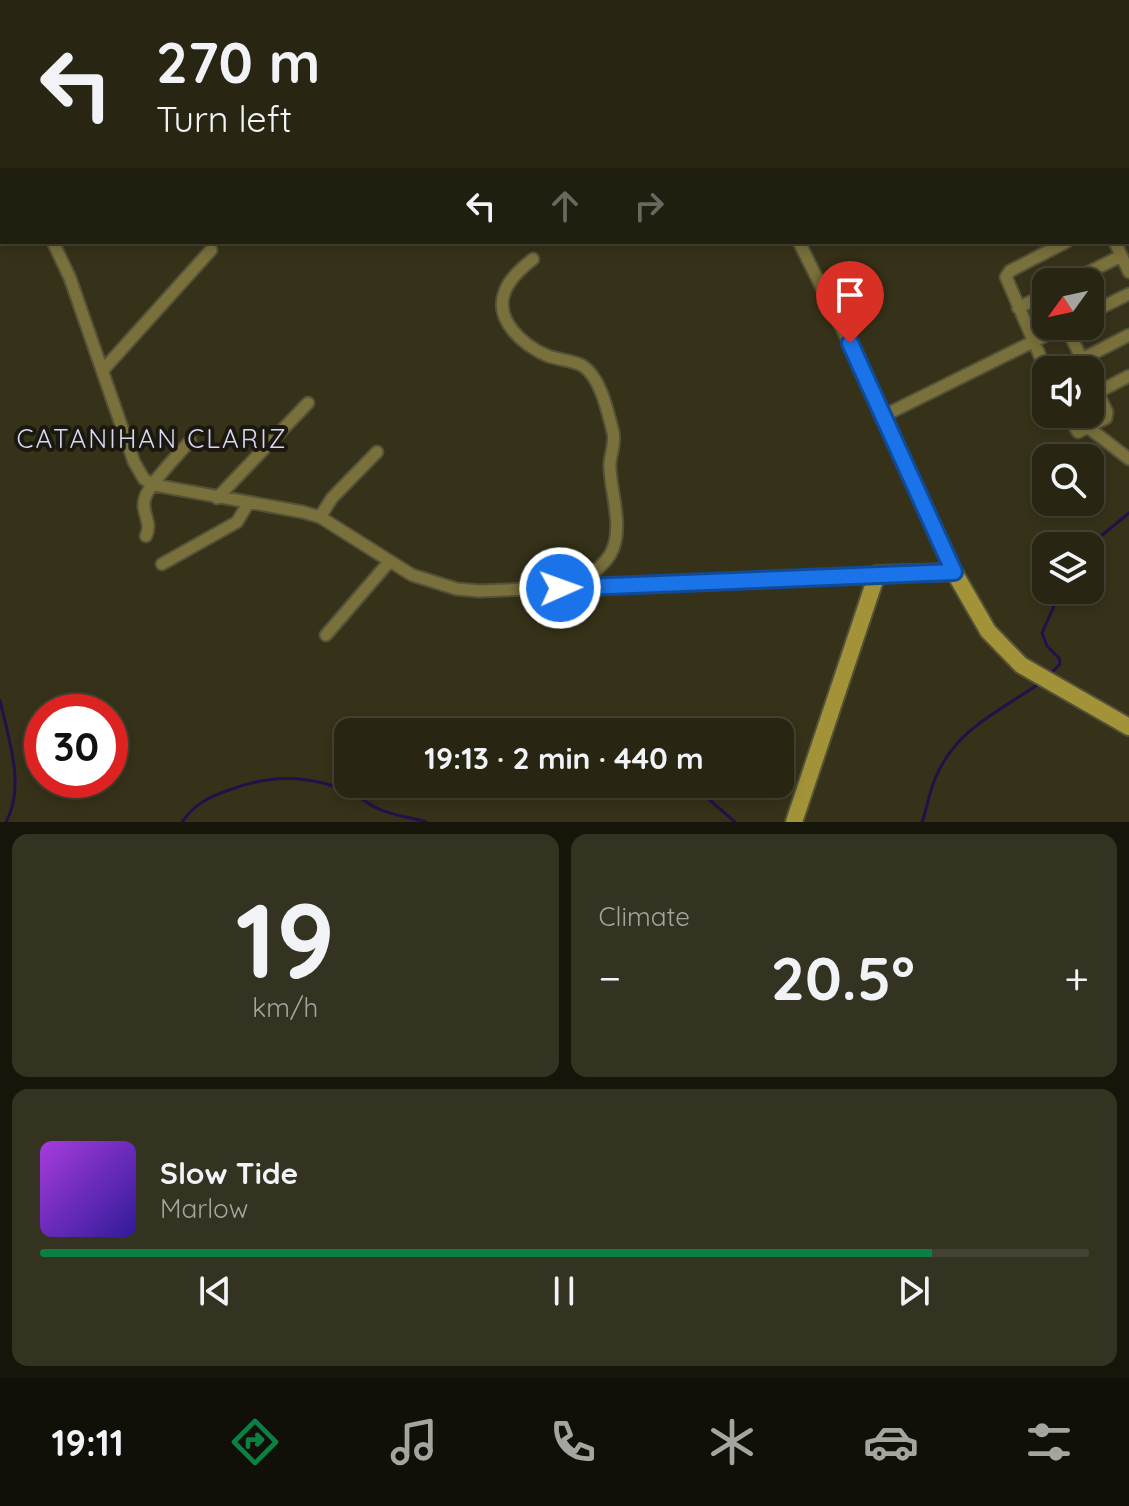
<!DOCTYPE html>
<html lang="en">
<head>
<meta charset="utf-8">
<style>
  :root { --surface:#282613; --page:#343221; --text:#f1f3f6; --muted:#a5a5a0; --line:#444333; --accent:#0b8043 }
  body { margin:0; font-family:Quicksand,sans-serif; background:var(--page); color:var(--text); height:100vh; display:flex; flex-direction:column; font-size:30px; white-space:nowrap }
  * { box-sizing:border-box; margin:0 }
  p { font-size:26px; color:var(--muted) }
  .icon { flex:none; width:44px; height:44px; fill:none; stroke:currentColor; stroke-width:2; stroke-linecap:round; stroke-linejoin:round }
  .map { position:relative; height:822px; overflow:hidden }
  .details { display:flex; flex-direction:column; gap:12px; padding:12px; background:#16150a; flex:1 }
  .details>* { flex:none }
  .hud { position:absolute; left:0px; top:0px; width:1130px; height:244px; box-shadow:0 4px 12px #0003,0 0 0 2px var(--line); background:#282613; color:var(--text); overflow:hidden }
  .needle { width:52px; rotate:237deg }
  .controls { position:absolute; left:1032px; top:268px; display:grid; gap:16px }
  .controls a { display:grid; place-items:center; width:72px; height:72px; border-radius:16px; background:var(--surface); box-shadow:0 4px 12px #0003,0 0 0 2px var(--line); font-size:40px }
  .speed { position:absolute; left:24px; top:694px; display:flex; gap:16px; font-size:40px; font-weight:700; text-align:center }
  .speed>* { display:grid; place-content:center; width:104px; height:104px; border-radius:50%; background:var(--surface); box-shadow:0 4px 12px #0003,0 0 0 2px var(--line); line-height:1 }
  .speed .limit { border:12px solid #d22; background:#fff; color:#111 }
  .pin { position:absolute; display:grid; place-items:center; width:68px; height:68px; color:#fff; margin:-82px -34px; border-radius:50% 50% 50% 0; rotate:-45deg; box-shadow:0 0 8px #0007 }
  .pin .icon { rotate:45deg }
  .me { position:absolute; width:88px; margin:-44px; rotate:88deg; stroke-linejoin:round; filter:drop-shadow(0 0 6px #0008) }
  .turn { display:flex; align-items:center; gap:28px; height:168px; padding:0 24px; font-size:36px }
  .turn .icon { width:104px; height:104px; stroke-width:2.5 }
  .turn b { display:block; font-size:56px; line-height:68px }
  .lanes { display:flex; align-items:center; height:76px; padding:0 24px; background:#0003; justify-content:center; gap:40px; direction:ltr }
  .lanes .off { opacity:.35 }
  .big { font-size:60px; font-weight:700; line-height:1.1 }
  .details .widget { flex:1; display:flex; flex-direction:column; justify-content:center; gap:12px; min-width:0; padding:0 28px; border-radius:16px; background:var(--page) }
  .details .dial { align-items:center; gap:0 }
  .dial b { font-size:104px; line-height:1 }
  .song { display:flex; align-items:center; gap:24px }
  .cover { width:96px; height:96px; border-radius:12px; background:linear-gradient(135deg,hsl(280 70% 55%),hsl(250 70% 35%)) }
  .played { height:8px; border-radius:4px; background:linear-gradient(90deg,var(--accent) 85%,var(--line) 85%) }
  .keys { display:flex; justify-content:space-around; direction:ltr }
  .heat { display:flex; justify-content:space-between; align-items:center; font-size:44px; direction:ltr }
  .details .tiles { flex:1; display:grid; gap:12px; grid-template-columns:1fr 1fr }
  .widget:last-child { grid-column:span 2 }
  .trip { position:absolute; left:334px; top:718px; width:460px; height:80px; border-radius:16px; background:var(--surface); box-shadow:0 4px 12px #0003,0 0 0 2px var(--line); font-weight:700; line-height:80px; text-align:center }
  .menu { display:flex; height:128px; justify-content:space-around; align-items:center; background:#100f08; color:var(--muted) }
  .menu .icon { width:56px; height:56px }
  .menu .active { color:var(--accent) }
  .menu b { font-size:36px; color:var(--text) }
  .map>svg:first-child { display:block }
</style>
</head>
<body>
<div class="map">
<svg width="1129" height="822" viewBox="0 0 1129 822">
  <rect width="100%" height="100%" fill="#363219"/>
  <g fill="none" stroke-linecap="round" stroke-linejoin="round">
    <!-- stream -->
    <path stroke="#23104b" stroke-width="3" d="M949,0V2
      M1089,546L1129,513
      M1051,673L1060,664L1059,658L1047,646L1042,633L1061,590
      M0,700C8,738 26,786 6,822
      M684,784L697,789L735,822
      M182,822C195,803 211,796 232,789C275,773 317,775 358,797C365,800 371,806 379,809C394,816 411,817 426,822
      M922,822C927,808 929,793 935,779C955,729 1000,711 1040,683"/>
    <defs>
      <path id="street" d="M593,0L595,2
        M627,0L628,2
        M669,0L672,2
        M720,0L721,2
        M764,0L765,2
        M1035,0L1036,2
        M804,2L805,0
        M1094,2L1098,0
        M1128,28L1129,27
        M1128,72L1129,71
        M1128,113H1129
        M1128,157H1129
        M1128,178L1129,180
        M53,242L70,278L134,462L144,479L154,485L303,512L320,517L412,575L457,589L480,591L877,574
        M799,242L885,415L954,572
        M1115,242L1129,272
        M533,259C522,268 510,278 505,291C493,320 524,346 548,356C559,360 573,360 583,366C601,378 608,413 613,432C616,446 609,455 610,468C611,494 624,528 611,553C604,567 590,570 587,587
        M1069,282L1121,256
        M1018,308L1046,294
        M1090,313L1129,294
        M1066,326L1087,370
        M1082,359L1129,335
        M103,370L211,250
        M1046,370L1006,277L1010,271L1066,242
        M1098,392L1129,376
        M1067,414L1078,432L1106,418L1107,412L1090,376
        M885,415L1065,326
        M1089,428L1129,459
        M217,498L308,403
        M320,517L332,498L377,452
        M146,536C153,522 140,512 145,498C149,484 179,454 190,441
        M162,564L237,522L249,502
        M326,635L389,562"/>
      <path id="secondary" d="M794,822L877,574L954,572L988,631L1021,665L1129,727"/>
    </defs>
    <!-- street casing -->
    <use href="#street" stroke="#545139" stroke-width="15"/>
    <!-- secondary casing -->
    <use href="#secondary" stroke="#545139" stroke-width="20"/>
    <!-- street -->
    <use href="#street" stroke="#79703b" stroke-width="11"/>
    <!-- secondary -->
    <use href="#secondary" stroke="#a29339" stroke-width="16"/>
  </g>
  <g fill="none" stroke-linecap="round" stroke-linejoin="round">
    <defs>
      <path id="route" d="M560,588L954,572L850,343"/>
    </defs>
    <!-- route casing -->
    <use href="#route" stroke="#114b97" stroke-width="20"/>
    <!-- route -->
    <use href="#route" stroke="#1a73e8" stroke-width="14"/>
  </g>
  <g text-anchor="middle" stroke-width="8" stroke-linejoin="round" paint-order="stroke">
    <!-- neighbourhood labels -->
    <g font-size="26" letter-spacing="2" fill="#dad6f3" stroke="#1b190f">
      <text x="152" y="448">CATANIHAN CLARIZ</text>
    </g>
  </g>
</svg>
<div class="controls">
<a><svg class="needle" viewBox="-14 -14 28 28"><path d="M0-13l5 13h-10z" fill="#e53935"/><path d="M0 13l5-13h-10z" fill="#a5a5a0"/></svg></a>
<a><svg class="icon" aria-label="sound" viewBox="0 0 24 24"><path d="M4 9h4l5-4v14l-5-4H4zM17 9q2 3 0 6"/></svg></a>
<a><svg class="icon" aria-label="search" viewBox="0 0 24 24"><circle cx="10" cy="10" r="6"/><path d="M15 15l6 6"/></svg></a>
<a><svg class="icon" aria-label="layers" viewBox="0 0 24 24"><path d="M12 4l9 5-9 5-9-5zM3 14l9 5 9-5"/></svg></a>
</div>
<div class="speed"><div class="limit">30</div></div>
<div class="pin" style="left:850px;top:343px;background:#d93025"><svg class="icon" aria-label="arrive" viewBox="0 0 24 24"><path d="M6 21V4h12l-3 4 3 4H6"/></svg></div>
<svg class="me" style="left:560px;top:588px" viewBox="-20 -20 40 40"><circle r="17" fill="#1a73e8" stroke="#fff" stroke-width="3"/><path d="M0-11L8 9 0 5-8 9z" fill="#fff"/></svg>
<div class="trip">19:13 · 2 min · 440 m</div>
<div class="hud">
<div class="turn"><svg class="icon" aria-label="left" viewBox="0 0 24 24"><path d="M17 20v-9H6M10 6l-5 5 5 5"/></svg><div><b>270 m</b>Turn left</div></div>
<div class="lanes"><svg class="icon" aria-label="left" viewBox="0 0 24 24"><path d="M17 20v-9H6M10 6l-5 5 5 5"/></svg><svg class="icon off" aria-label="ahead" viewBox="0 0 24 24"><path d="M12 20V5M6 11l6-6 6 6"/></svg><svg class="icon off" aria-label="right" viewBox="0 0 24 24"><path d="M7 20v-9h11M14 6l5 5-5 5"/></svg></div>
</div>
</div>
<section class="details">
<div class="tiles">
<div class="widget dial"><b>19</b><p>km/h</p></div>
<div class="widget"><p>Climate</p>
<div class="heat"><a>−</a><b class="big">20.5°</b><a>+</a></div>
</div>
<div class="widget">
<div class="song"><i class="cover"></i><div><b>Slow Tide</b><p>Marlow</p></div></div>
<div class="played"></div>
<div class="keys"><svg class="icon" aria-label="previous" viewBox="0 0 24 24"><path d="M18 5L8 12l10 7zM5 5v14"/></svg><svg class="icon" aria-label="pause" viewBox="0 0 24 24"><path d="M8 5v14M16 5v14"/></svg><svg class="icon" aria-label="next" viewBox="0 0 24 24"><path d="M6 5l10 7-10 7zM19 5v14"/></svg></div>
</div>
</div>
</section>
<nav class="menu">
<b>19:11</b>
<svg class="icon active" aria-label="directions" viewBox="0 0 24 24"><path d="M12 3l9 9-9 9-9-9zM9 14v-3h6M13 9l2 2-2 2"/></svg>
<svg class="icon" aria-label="music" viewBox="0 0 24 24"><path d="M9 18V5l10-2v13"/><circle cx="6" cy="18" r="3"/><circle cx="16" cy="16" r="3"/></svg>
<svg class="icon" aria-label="phone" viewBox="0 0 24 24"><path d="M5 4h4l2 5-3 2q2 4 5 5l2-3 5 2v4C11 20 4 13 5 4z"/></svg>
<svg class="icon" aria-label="climate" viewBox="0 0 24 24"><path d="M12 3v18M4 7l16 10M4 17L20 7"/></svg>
<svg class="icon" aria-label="car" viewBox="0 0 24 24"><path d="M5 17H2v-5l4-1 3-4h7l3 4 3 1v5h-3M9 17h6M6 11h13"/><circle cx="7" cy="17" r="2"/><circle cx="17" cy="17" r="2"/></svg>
<svg class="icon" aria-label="filters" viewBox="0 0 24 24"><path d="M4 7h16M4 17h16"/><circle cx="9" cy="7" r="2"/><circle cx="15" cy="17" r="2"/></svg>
</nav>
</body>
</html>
